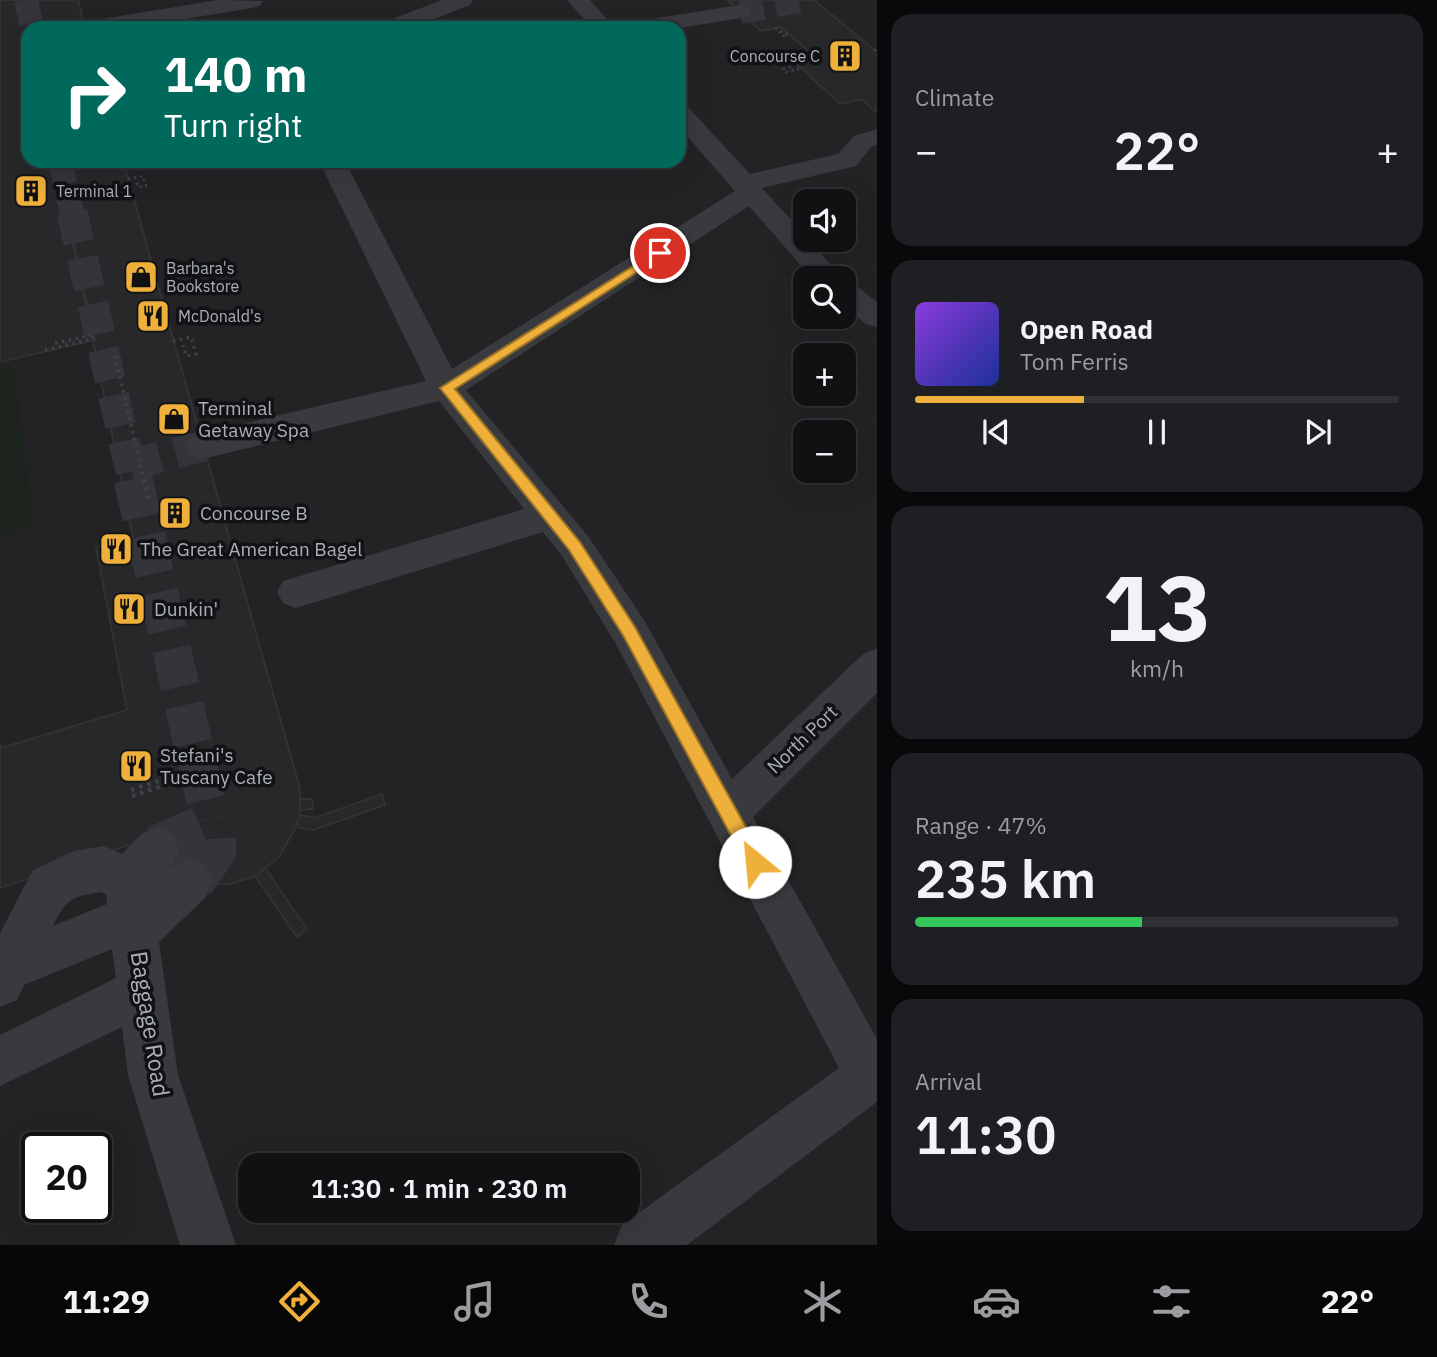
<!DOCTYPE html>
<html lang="en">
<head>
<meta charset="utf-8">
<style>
  :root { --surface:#111114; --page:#1e1f22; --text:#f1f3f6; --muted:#9c9da0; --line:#303134; --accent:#eeb03b }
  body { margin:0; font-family:"IBM Plex Sans",sans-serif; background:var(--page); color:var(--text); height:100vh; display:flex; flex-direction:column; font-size:26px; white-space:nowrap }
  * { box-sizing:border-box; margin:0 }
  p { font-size:23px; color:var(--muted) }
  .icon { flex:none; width:38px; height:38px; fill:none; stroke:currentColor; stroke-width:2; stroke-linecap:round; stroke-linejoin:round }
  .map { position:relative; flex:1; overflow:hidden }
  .sheet { display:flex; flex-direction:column; gap:14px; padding:14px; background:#09090b; width:560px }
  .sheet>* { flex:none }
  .guide { position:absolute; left:21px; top:21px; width:665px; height:147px; border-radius:21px; box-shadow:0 7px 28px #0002,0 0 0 2px var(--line); background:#00695c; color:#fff; overflow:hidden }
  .controls { position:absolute; left:793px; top:189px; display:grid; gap:14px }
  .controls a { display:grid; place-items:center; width:63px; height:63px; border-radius:14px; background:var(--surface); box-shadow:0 7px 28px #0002,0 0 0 2px var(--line); font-size:35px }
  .speed { position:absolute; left:21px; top:1132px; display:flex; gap:14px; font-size:35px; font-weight:700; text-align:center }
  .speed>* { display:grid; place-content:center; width:91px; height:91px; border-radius:50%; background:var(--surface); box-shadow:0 7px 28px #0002,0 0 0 2px var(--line); line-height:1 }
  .speed .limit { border:4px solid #111; border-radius:10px; background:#fff; color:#111 }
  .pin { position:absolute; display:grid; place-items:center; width:60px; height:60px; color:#fff; margin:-30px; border:4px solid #fff; border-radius:50%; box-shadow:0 2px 7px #0007 }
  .me { position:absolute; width:77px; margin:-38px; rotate:332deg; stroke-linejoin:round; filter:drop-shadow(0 0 5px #0008) }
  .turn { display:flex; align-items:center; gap:24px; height:147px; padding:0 28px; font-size:32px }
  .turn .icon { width:91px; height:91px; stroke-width:2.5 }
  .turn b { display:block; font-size:49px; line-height:60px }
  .big { font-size:52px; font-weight:600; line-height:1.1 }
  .sheet .tile { flex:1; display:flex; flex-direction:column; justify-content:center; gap:10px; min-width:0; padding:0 24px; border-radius:21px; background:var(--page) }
  .sheet .dial { align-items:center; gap:0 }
  .dial b { font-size:91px; line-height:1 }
  .song { display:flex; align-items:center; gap:21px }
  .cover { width:84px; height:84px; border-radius:10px; background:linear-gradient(135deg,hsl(270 70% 55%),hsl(230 70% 35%)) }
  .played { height:7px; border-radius:4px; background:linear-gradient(90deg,var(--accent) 35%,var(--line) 35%) }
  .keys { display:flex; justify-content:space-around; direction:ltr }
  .heat { display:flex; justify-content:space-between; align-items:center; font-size:38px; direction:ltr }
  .charge { height:10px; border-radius:5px; background:linear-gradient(90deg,#34c759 47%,var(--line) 0) }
  .trip { position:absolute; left:238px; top:1153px; width:402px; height:70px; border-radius:21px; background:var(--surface); box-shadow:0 7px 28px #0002,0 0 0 2px var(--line); font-weight:600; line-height:70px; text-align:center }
  .tabs { display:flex; height:112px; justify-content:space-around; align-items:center; background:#070708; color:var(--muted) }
  .tabs .icon { width:49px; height:49px }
  .tabs .on { color:var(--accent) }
  .tabs b { font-size:32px; color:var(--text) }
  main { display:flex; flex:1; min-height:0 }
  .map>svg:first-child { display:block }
</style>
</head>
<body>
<main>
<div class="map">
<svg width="877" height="1245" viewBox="0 0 877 1245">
  <rect width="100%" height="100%" fill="#17171a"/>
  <!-- built -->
  <path fill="#232326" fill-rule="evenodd" d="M0,0H877V1245H0ZM28,28H679V161H28ZM805,201H844V240H805ZM805,278H844V317H805ZM805,355H844V394H805ZM805,432H844V471H805ZM37,1148H96V1208H37ZM250,1166H628V1211H250Z"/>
  <!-- green -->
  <path fill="#1d241e" d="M15,368L33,527L0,535V371Z"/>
  <!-- building -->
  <path fill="#27282a" stroke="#323235" stroke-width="2" d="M0,0H21L28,30V161H56L95,340L0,362Z
    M21,0H78L85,28H28V30Z
    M727,0H814L877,52V113L862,99L840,104L797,64L818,60L781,27L761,31Z
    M56,161H123L300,789V812L296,827L279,857L255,876L230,884L204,885L170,871L153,837L0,888V744L1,748L127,710L96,547L133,537Z
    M382,794L385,805L313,830L296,827L299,815L315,818Z
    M301,799H312L313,809L300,810Z
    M265,868L307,929L297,937L255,876Z"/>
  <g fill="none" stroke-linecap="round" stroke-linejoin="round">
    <!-- minor-tunnel-far3 -->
    <path stroke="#34353a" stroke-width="24" stroke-dasharray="24 12" stroke-linecap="butt" d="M26,0L32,28
      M740,12L806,0
      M60,161L72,213"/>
    <!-- minor-tunnel-far2 -->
    <path stroke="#34353a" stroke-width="31" stroke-dasharray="31 16" stroke-linecap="butt" d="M72,212L133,481
      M130,465L203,446"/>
    <!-- minor-tunnel-far1 -->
    <path stroke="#34353a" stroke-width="39" stroke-dasharray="39 19" stroke-linecap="butt" d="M133,479L210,819"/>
    <!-- minor-tunnel -->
    <path stroke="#34353a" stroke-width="49" stroke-dasharray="49 24" stroke-linecap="butt" d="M157,850L212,826
      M190,881L212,849L210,818"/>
    <!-- path-far2 -->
    <path stroke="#3f4145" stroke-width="2.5" stroke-dasharray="2.5 3.5" stroke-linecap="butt" d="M775,28L788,35L784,36L779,32
      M874,50H877
      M791,67L783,69L786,72L798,69L796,67L799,66
      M25,112H28
      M22,117L28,116
      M128,179L143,176L146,186L138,187L136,180"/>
    <!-- path-far1 -->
    <path stroke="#3f4145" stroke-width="3.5" stroke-dasharray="2.5 4.5" stroke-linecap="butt" d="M173,341L191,337L196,354L186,356L183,345
      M55,343L94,335
      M45,350L95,338
      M115,356L144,481"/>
    <!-- path -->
    <path stroke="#3f4145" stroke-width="4.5" stroke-dasharray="3.5 5" stroke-linecap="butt" d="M144,479L149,503
      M131,790L170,777
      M132,796L171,783"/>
    <!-- minor -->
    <path fill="#393a3e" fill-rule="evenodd" d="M218,0L263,1L260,6L252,8L130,28H79L82,23L90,21Z
      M442,0H473L470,5L410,28H379L382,23Z
      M567,0H590L615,28H592Z
      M740,5L748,7L751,12L748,17L679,28H627L630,23L638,21Z
      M679,105L688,107L750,174L838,154L854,136L877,129V145L872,146L856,166L762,188L805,235V240H809L842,278H812L749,206L466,390L588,536L644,620L732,779L863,654L877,648V693L753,817L877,1039V1102L687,1245H614L622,1225L839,1068L616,644L562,556L543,532L296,608L283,603L277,592L283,581L524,509L439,401L203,459L191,455L186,446L191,437L203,433L426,381L319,161H345L452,369L735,191L679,127Z
      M844,281L854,284L877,302V327L866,324L844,306Z
      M157,828L173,834L179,850L171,868L190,858L206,865L213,881L206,897L159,942L178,1075L236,1245H180L128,1075L122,1027L0,1086V1035L116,978L112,949L24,985L17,1000L0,1007V933L33,870L74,851L104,846L122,854L141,834ZM101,892L106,894L107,904L53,926C67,898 71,897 101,892Z"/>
  </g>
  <!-- route -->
  <path fill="#eeb03b" stroke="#9b7226" stroke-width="2" d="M660,249L664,250V255L455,389L580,542L635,627L762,856L764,862L762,869L755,872L749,869L624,637L569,550L440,388Z"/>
  <!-- icons -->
  <defs>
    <symbol id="building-square" viewBox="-11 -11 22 22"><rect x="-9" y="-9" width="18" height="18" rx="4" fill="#eeb03b" stroke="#121215"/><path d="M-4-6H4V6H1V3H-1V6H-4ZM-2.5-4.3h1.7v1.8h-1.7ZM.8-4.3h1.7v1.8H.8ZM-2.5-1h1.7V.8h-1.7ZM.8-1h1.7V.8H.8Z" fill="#111"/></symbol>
    <symbol id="shop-square" viewBox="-11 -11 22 22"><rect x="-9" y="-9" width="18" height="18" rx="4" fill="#eeb03b" stroke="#121215"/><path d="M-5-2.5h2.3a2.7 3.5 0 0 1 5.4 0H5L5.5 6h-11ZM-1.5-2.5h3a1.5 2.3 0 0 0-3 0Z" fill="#111"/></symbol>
    <symbol id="restaurant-square" viewBox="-11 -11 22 22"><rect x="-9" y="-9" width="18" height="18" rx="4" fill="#eeb03b" stroke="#121215"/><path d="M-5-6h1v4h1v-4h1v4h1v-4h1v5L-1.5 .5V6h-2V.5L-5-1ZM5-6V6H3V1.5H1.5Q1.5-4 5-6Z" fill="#111"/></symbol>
  </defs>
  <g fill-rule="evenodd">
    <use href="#building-square" x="826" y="37" width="38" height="38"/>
    <use href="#building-square" x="12" y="172" width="38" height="38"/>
    <use href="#shop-square" x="122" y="258" width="38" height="38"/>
    <use href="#restaurant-square" x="134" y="297" width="38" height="38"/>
    <use href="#shop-square" x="155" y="400" width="38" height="38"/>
    <use href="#building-square" x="156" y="494" width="38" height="38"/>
    <use href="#restaurant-square" x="97" y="530" width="38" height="38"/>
    <use href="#restaurant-square" x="110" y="590" width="38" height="38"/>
    <use href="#restaurant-square" x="117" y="747" width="38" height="38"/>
  </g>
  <g text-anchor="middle" stroke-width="7" stroke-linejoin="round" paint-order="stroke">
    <!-- far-poi labels -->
    <g font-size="16" fill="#aaafb9" stroke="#121215" text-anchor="start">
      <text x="820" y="62" text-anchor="end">Concourse C</text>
      <text x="56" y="197">Terminal 1</text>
      <text x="166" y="274">Barbara's<tspan x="166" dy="18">Bookstore</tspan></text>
      <text x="178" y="322">McDonald's</text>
    </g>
    <!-- poi labels -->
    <g font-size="19" fill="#aaafb9" stroke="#121215" text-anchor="start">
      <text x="198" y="415">Terminal<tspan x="198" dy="22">Getaway Spa</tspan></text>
      <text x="200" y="520">Concourse B</text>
      <text x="140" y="556">The Great American Bagel</text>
      <text x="154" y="616">Dunkin'</text>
      <text x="160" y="762">Stefani's<tspan x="160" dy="22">Tuscany Cafe</tspan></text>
    </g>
    <!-- street labels -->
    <g font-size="19" fill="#aaafb9" stroke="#121215">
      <text transform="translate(802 739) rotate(-44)" y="7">North Port</text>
    </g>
    <!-- near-street labels -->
    <g font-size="23" fill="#aaafb9" stroke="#121215">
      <text transform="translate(150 1024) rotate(81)" y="8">Baggage Road</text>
    </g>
  </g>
</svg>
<div class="controls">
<a><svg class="icon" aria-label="sound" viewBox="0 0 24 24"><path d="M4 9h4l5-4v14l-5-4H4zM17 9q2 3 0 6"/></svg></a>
<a><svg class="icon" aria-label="search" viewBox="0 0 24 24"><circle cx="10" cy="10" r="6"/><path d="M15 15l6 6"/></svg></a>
<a>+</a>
<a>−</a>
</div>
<div class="speed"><div class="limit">20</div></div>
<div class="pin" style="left:660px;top:253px;background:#d93025"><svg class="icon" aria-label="arrive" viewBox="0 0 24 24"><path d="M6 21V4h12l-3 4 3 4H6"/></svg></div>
<svg class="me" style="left:755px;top:862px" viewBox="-20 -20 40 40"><circle r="19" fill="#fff"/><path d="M0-13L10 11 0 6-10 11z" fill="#eeb03b"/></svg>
<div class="trip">11:30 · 1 min · 230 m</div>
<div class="guide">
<div class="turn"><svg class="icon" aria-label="right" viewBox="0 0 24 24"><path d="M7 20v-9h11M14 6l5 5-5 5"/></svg><div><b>140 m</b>Turn right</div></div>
</div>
</div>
<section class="sheet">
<div class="tile"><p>Climate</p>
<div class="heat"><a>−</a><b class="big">22°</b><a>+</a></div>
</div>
<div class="tile">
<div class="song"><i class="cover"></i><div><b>Open Road</b><p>Tom Ferris</p></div></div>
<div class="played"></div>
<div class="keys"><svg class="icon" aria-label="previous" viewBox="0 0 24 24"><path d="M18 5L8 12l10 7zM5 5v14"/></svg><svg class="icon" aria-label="pause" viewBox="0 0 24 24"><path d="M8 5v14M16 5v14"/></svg><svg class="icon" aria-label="next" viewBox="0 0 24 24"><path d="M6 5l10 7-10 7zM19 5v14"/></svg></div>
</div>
<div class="tile dial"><b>13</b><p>km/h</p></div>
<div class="tile"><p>Range · 47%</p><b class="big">235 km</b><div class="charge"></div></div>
<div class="tile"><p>Arrival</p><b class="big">11:30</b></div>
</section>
</main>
<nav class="tabs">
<b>11:29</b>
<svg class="icon on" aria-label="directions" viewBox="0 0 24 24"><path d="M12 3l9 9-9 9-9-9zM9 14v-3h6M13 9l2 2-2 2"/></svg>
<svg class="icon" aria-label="music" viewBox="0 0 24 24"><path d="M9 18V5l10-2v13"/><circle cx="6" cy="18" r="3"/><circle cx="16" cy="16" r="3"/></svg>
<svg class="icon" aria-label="phone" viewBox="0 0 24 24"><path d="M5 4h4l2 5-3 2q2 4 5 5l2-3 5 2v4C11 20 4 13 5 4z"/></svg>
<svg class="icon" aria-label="climate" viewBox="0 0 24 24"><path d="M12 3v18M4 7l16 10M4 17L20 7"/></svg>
<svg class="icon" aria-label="car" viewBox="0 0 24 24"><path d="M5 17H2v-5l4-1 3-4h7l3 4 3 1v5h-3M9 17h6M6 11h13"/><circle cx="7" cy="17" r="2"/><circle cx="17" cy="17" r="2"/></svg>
<svg class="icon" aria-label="filters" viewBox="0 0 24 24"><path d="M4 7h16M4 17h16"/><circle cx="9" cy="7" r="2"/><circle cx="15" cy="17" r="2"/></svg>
<b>22°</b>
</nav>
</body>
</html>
